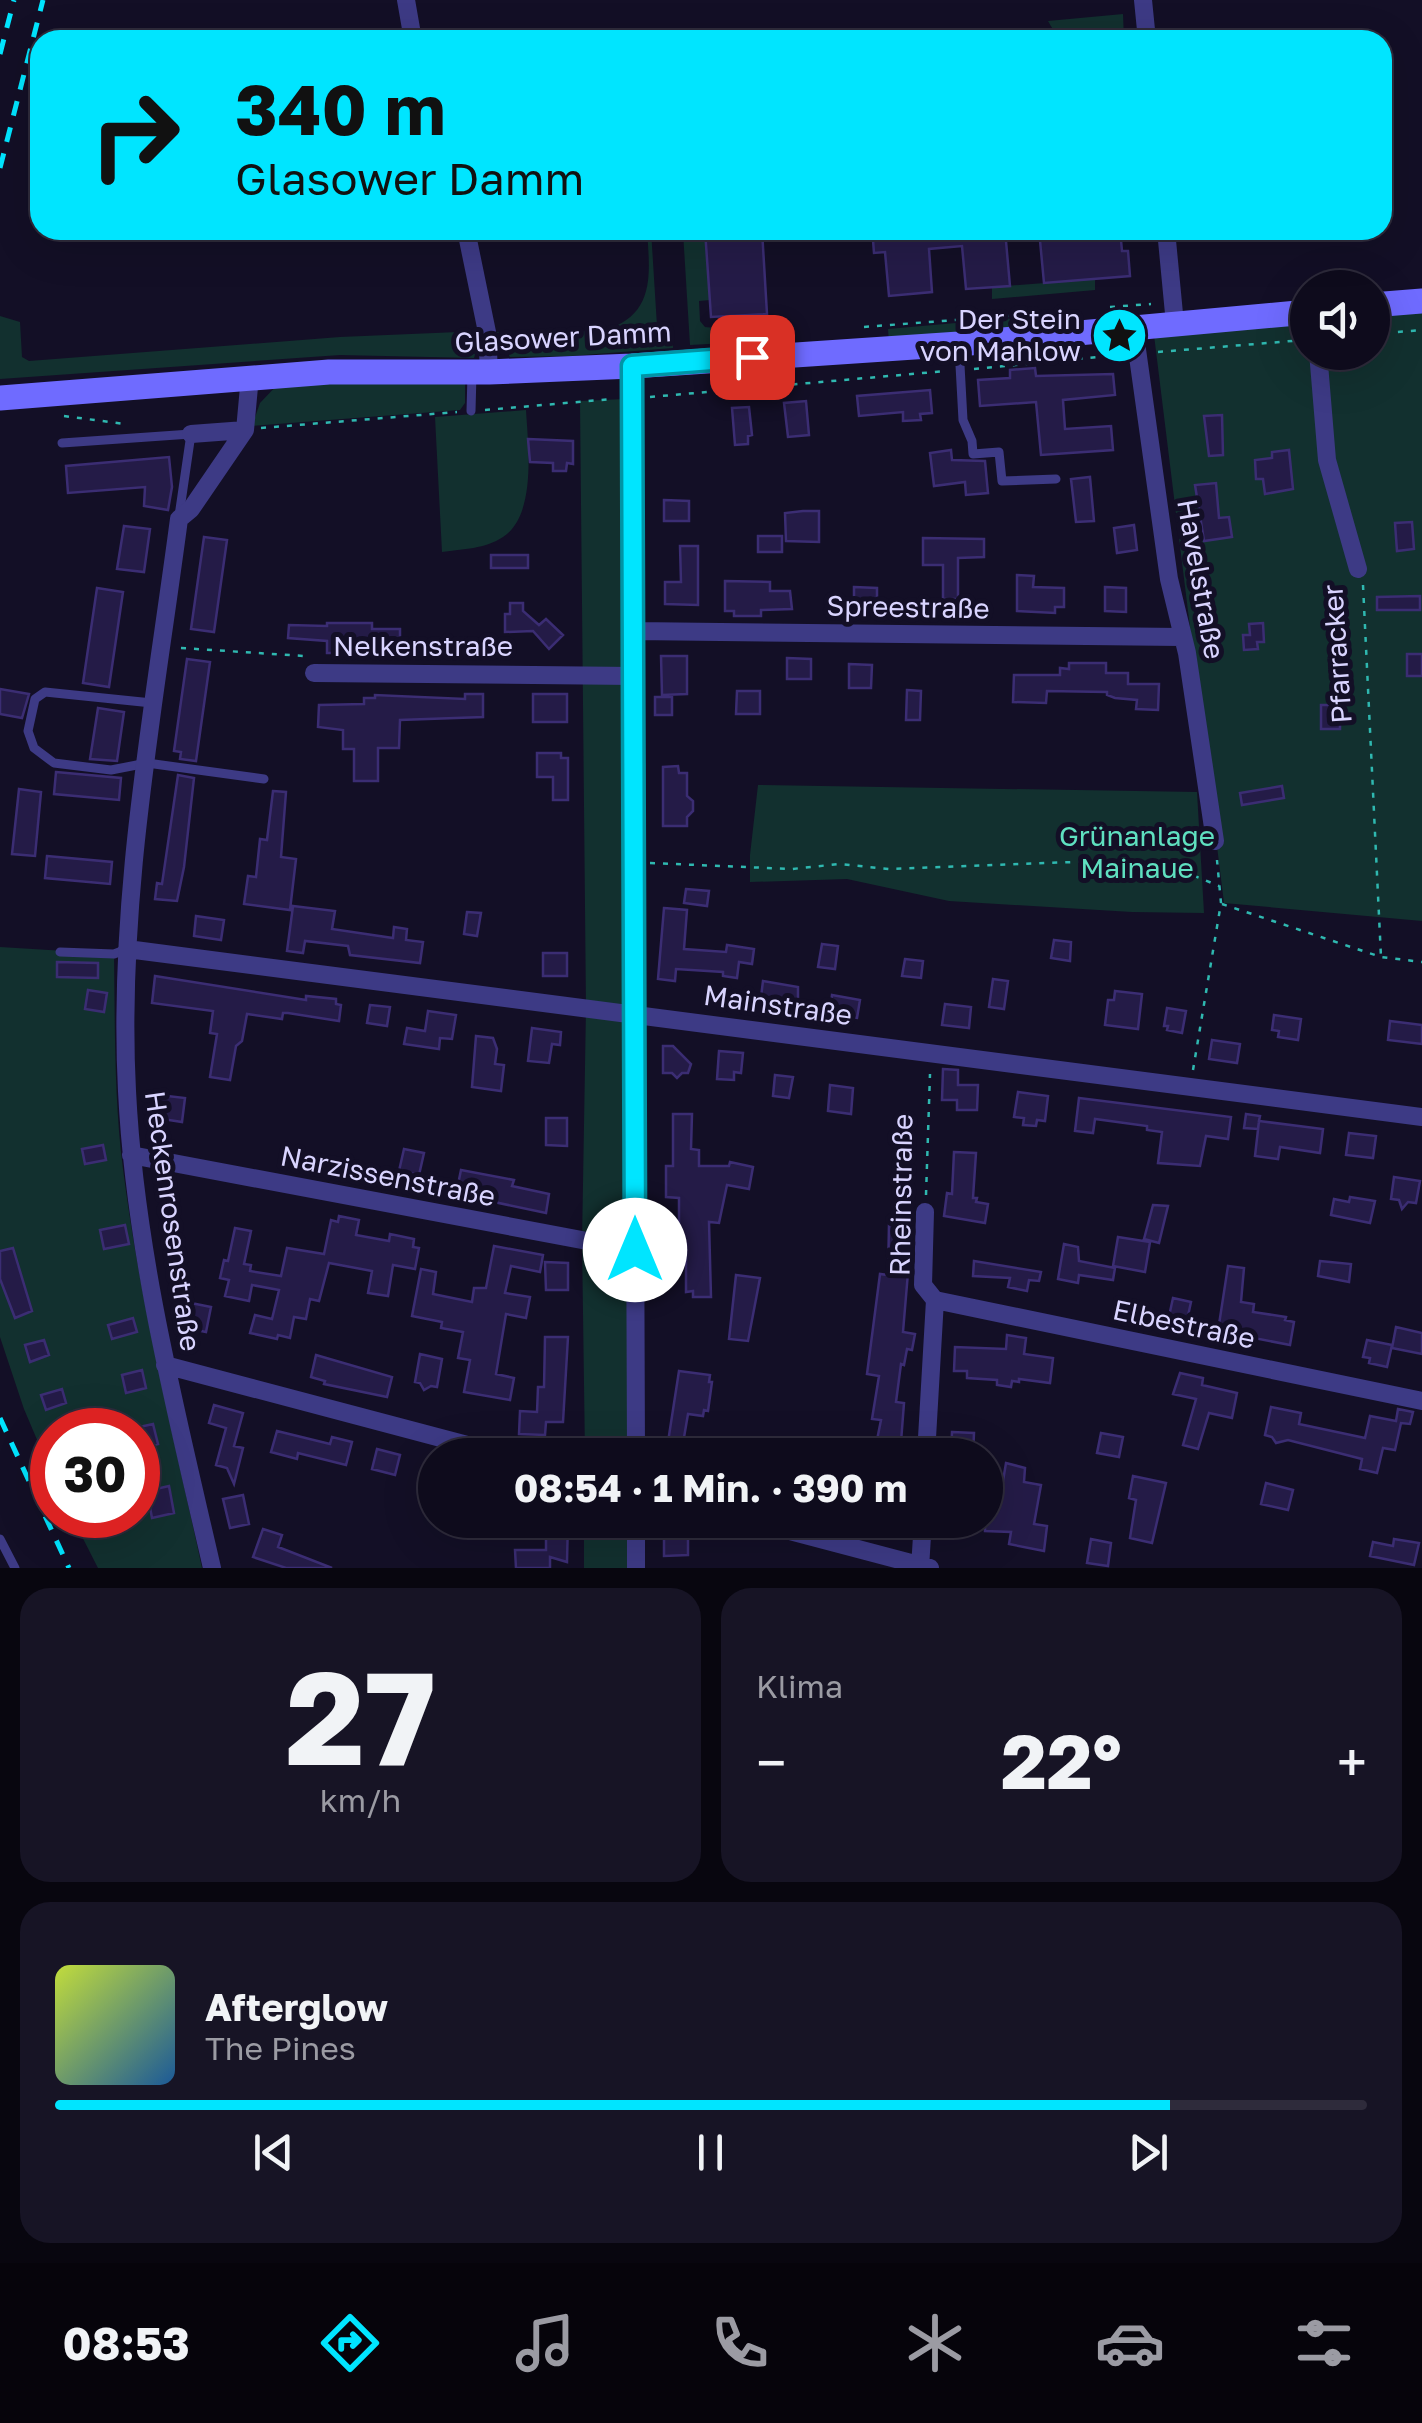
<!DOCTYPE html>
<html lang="de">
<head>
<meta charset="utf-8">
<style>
  :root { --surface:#0e0b1c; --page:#171425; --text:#f1f3f6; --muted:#9b9ba3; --line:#2e2b3b; --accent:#00e5ff }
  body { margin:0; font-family:"Golos Text",sans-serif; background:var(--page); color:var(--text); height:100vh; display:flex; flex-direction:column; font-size:38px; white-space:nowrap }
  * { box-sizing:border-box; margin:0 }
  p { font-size:32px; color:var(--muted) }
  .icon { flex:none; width:55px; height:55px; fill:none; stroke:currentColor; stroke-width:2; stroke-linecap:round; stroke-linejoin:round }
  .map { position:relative; height:1568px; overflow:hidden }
  .sheet { display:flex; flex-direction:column; gap:20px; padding:20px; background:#08060f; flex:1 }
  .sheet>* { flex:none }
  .guide { position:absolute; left:30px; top:30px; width:1362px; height:210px; border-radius:30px; box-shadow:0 10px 40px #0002,0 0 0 2px var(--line); background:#00e5ff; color:#111; overflow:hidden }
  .tools { position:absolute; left:1290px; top:270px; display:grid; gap:20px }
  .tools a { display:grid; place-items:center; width:100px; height:100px; border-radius:50%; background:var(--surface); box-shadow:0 10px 40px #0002,0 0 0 2px var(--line); font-size:50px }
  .speed { position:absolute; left:30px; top:1408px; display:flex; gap:20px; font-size:50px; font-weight:700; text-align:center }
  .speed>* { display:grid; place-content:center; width:130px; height:130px; border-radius:50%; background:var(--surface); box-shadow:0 10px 40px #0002,0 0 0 2px var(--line); line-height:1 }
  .speed .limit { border:15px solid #d22; background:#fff; color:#111 }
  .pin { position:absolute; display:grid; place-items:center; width:85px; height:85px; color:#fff; margin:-42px; border-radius:20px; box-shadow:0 5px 15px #0006 }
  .me { position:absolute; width:110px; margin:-55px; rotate:0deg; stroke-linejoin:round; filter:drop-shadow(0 0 8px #0008) }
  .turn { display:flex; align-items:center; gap:35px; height:210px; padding:0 40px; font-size:45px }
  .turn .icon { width:130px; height:130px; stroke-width:2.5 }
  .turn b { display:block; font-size:70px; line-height:85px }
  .big { font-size:75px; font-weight:700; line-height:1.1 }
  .sheet .widget { flex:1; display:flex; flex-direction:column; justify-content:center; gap:15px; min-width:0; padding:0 35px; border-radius:30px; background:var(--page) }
  .sheet .dial { align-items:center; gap:0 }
  .dial b { font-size:130px; line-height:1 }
  .song { display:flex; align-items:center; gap:30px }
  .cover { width:120px; height:120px; border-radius:15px; background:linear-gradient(135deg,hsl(70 70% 55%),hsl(210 70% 35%)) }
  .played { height:10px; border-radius:5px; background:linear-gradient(90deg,var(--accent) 85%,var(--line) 85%) }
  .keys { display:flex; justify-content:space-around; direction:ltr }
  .heat { display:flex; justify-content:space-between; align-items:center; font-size:55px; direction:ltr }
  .sheet .tiles { flex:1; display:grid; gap:20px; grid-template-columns:1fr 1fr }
  .widget:last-child { grid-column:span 2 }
  .trip { position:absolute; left:418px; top:1438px; width:585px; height:100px; border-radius:50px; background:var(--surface); box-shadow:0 10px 40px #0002,0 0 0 2px var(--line); font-weight:700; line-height:100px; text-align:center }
  .tabs { display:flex; height:160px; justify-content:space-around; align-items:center; background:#06040b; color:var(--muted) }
  .tabs .icon { width:70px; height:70px }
  .tabs .selected { color:var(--accent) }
  .tabs b { font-size:45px; color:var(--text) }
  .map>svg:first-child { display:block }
</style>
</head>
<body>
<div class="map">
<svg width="1422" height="1568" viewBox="0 0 1422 1568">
  <rect width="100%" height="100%" fill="#130f26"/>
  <!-- green -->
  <path fill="#12302f" d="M1123,14L1124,40H1059L1048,21Z
    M647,230H651L657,326H672L673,348L571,356L510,357L495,332L602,331C656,316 650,275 647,230Z
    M705,230L710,300L699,301L700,321L705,327L725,329L727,343L690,345L683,232Z
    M1095,279V290L992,299V287Z
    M1422,308V921L1224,903L1154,335L1307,319L1308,352H1372L1373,313Z
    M1045,315L1052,320V328L889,343L888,329Z
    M0,316L20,322L22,357L29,361L340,337L482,331L474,358L340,355L0,379Z
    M280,382L465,383V403L460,410L252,426L260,403Z
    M625,399L628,1455H585L582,1242L586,1008L580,401Z
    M526,410C528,445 537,515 503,537C485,549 463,549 442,552L435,417Z
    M758,785L1197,792L1204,913L1132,912L949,901L847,879L750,882V855Z
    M0,947L114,954C115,1025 114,1098 123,1169C140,1303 174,1436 202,1568H98L71,1515H138V1430H52V1475L24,1409L0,1337Z
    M584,1520H629V1568H584Z"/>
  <!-- building -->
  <path fill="#241b47" stroke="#3b2d73" stroke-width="2.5" d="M705,230H762L767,314L711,317Z
    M883,230H927L928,236L961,233V230H1005L1010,286L966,289L962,246L929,249L932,292L889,296L885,252L874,253L873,240L883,239Z
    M1039,230H1120L1122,251H1128L1130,276L1044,283Z
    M1035,368L1036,376L1113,374L1115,395L1063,400L1065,429L1111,426L1113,450L1041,455L1036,402L980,406L978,380L1010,378V370Z
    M930,390L932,413L920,414L921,420L903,421V412L859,416L857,396Z
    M806,401L809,435L788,437L784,403Z
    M749,407L752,435L748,436V444L735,445L732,408Z
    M1222,415L1223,455L1209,456L1204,416Z
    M528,439L573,441V464L567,463L566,471H553V463L530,462Z
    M951,450L952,460L985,461L988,493L966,495L965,482L934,486L930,453Z
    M1289,450L1293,489L1265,494L1263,479H1256L1255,460L1272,458V452Z
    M169,457L172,487L168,510L144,506L145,487L68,493L66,466Z
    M1090,477L1094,521L1076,522L1071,479Z
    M1216,483L1219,518L1229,517L1232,537L1204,541L1195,485Z
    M664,500L689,501V521H664Z
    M803,511H819V542L786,541L785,513Z
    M1412,522L1414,549L1397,551L1395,523Z
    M1134,525L1137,550L1117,553L1114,528Z
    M124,526L150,529L144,572L117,569Z
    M758,536H782V552H758Z
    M204,537L227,540L214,632L191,629Z
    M923,538L984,539V557L958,558V599H943V565H923Z
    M680,546H698V605L665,604V582H681Z
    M491,555H528V568H491Z
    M1017,575L1034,576L1033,587L1064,588V607H1055V613L1017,611Z
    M725,581L770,582V591H790L792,609L761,610V616H734V611H725Z
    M854,587L877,588V610H854Z
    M1105,587L1126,588V612L1105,611Z
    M97,588L123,592L109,687L83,683Z
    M1420,596V610H1377V597Z
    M510,603H523V611L539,625L546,619L563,635L549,649L533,631L505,632V614H510Z
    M327,623H372V629H400V653H327V641L288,638L289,625L327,626Z
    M1263,623L1264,642H1257L1258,649L1244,650L1243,635H1250L1249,624Z
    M1407,654H1422V676H1407Z
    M661,656H687V694L662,695Z
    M787,658L811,659V679H787Z
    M187,659L210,662L196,761L180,759L181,752L174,751Z
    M1069,663H1106V673H1128V684H1159L1158,710L1136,709L1137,700L1115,698L1107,695V692L1047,691L1046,703L1013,702L1014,675H1060V668L1069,669Z
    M849,664L872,665L871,688H849Z
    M0,689L29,694L22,718L0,714Z
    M907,690L921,691L920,720H906Z
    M737,691H760V714H736Z
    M465,694H483V717L400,720L399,748H378V781H354V749H343V730L318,727L319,705L364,704V698H375V695L465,699Z
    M533,694H567V722H533Z
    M655,697H672V715H655Z
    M1321,705H1340V729H1321Z
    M98,708L124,712L117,761L90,759Z
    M537,753H561V758H568V800H553V777H537Z
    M678,766L679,773H687V796L693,801V811L687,817V826H663V767Z
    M56,772L121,778L119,800L54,794Z
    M178,775L194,778L184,867L177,901L155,899L157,883L162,884Z
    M1282,786L1284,798L1242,805L1240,793Z
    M19,789L41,792L35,856L12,854Z
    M273,791L286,792L281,857L296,859L290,910L244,904L248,876L256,877L260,839L267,840Z
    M47,856L112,862L110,884L45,878Z
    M686,889L709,891L707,906L684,903Z
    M293,906L335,911L332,929L393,938L394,927L407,929L406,940L423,942L420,963L350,955L348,946L305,941L303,953L287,951Z
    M664,908L687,910L684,949L726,952L727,945L754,949L752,964L739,962L737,978L723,976V972L676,969L675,981L658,979Z
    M467,912L481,913L477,936L464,934Z
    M196,916L224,920L221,940L194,936Z
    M1054,940L1071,942L1070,961L1051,958Z
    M822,944L838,946L835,969L818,967Z
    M543,953H567V976H543Z
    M905,959L923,961L921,978L902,976Z
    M57,962L98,963V978L57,977Z
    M155,976L306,1000V996L336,999V1004L341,1005L339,1021L288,1013H283L282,1019L247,1014L242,1041L236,1046L230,1080L210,1077L217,1034L210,1033L213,1011L152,1003Z
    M993,979L1008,981L1004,1009L989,1007Z
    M763,981L798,987V1012L760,1005Z
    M88,990L107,993L104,1012L85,1009Z
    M1115,991L1142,994L1138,1029L1105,1025L1108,1000H1114Z
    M832,995L860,1000L857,1018L830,1015Z
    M945,1004L971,1007L969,1028L942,1025Z
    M370,1005L390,1007L387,1026L367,1023Z
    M1167,1008L1186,1011L1182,1033L1167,1030L1168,1026H1164Z
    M428,1011L456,1015L452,1039L440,1038L439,1049L404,1044L407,1028L425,1031Z
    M1274,1015L1301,1019L1298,1040L1278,1037L1279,1031L1272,1030Z
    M1390,1021L1422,1025V1044L1388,1040Z
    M532,1028L561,1032L560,1045L552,1044L549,1063L528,1061Z
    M476,1036L493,1038L497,1049L495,1064L504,1065L501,1091L472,1087Z
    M1212,1040L1240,1044L1237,1063L1209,1059Z
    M663,1046H673L691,1064L688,1073H682L677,1078L672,1073H663Z
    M719,1051L743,1053L741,1073L734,1072V1080L717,1079Z
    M943,1069L958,1070V1085H978L977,1110H957V1100H942Z
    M775,1075L793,1077L789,1098L773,1096Z
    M830,1085L853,1088L851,1114L828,1111Z
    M1018,1092L1048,1096L1045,1121L1037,1120L1036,1126L1023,1125L1024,1118L1014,1117Z
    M159,1095L185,1098L182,1122L156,1118Z
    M1079,1098L1231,1117L1228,1139L1206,1136L1200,1166L1158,1163L1162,1132L1147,1130V1126L1095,1119L1093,1133L1075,1131Z
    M673,1114H692L691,1149L699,1150V1166H729L730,1162L753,1167L749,1189L727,1185L719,1223L709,1222L711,1297H693V1291L686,1292V1244H679V1198L666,1197V1166H673Z
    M1246,1114L1260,1116L1259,1121L1323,1129L1320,1153L1280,1147L1278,1159L1255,1156L1259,1121L1258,1129L1244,1128Z
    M546,1118H567V1146L546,1145Z
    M1349,1133L1376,1136L1373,1158L1346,1155Z
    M103,1145L106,1160L85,1164L82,1149Z
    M404,1149L424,1153L419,1175L399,1171Z
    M954,1152L976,1153L973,1198H977L976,1202L988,1204L985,1223L944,1216L947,1193L952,1194Z
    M461,1170L514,1180L512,1186L549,1194L546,1213L456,1194Z
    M1394,1177L1420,1181L1416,1203L1408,1202L1402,1209L1399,1200L1391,1199Z
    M1350,1197L1375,1201L1370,1223L1331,1215L1334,1199L1349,1202Z
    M1153,1205L1168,1206L1159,1243L1144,1239Z
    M339,1216L359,1220L356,1235L389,1241L390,1234L414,1239L413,1247L419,1248L415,1269L393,1265L388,1296L368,1293L372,1271L329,1263L319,1301L310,1299L306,1319L294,1317L290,1338L278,1335L277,1339L250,1333L255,1315L272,1319L279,1290L252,1285L249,1301L225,1296L229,1280L220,1278L224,1260L228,1261L235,1228L251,1231L244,1264L251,1265L250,1271L281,1276L287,1248L324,1254L331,1220L338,1222Z
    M889,1224L912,1225L903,1332L915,1334L912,1350L907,1349L904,1365L901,1364L896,1402L904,1403L900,1455H874L881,1420L872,1419L879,1376L867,1374L880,1274L888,1275Z
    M125,1225L129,1244L104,1249L100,1230Z
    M1118,1237L1150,1242L1145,1272L1113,1266Z
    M1064,1244L1078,1247L1079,1261L1115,1268L1113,1280L1079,1275L1078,1283L1058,1279Z
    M494,1246L543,1255L540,1272L511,1266L505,1293L530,1297L526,1318L506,1314L496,1374L514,1378L510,1400L464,1392L470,1360L458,1358L463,1332L441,1328L442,1322L412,1316L421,1269L436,1272L433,1294L472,1302L474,1288H486Z
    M13,1248L32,1311L15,1318L0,1279V1251Z
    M974,1261L1041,1272L1039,1281L1029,1280L1027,1291L1008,1287L1010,1278L973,1276Z
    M1320,1261L1351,1264L1349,1282L1318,1276Z
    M545,1262L568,1263V1290H546Z
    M1228,1266L1244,1268L1241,1302L1254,1304L1253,1312L1286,1317L1285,1320L1294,1322L1290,1345L1218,1331Z
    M736,1275L760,1278L748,1341L729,1339Z
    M1173,1298L1191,1302L1186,1325L1168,1321Z
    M191,1303L211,1307L206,1332L186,1328Z
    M133,1318L137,1332L112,1339L108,1325Z
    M1396,1327L1422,1333V1354L1392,1348Z
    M1007,1335L1026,1338L1024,1354L1053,1358L1050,1383L1019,1379V1382L1012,1381L1011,1387L997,1385V1380L967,1378V1371H954L955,1347L1006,1349Z
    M545,1337H568L563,1422H546L545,1435L519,1434L520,1411L537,1412L538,1387H544Z
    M44,1340L49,1355L30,1362L25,1345Z
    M1367,1340L1392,1345L1387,1367L1369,1363L1370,1358L1363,1357Z
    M420,1354L442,1359L437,1387L431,1386L424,1390L420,1383L415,1382Z
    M316,1355L392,1377L387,1397L324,1384L325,1381L311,1377Z
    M142,1370L146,1388L126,1393L122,1375Z
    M679,1371L710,1375L709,1382H712L708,1411L704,1410L703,1416L688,1414L681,1455H666Z
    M1180,1373L1203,1378L1202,1385L1237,1393L1232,1418L1209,1413L1198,1449L1183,1445L1196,1399L1173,1394Z
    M62,1389L66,1403L46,1410L41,1395Z
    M214,1405L243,1413L234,1446L243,1448L234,1484L227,1468L216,1465L226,1428L209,1423Z
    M1271,1407L1301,1413L1299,1424L1365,1438L1370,1416L1396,1421L1398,1409L1413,1412L1410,1424L1401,1423L1395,1450L1383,1448L1377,1473L1360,1469L1362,1459L1288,1440L1276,1443L1272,1437L1265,1435Z
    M153,1424L158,1444L140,1448L135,1428Z
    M277,1431L330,1444L332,1437L352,1442L346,1465L298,1453L297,1459L271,1452Z
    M952,1432L974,1433L973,1455H951Z
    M1101,1433L1123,1437L1119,1457L1097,1453Z
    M377,1449L400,1455L395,1475L372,1469Z
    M1006,1463L1025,1468L1024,1482L1041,1485L1034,1524L1047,1526L1044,1551L1009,1544L1011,1532L985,1531V1492L1001,1493Z
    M1133,1476L1166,1483L1152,1543L1130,1538L1136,1500L1129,1498Z
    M1266,1483L1293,1490L1288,1510L1261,1504Z
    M169,1486L174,1513L152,1518L147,1491Z
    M243,1495L249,1524L230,1528L223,1499Z
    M546,1520H568L567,1562L550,1557V1568H516L515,1550H546Z
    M263,1529L282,1535L278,1547L332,1568H286L253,1557Z
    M664,1534H688V1555L664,1556Z
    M1091,1539L1111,1543L1108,1566L1087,1563Z
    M1394,1539L1419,1543L1414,1565L1370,1556L1373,1542L1393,1546Z"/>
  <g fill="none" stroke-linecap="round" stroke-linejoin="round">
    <!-- path -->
    <path stroke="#2fb8b0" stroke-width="2.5" stroke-dasharray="5 8" stroke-linecap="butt" d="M1110,307L1151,304
      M864,327L1046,313
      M1372,334L1422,330
      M1158,352L1304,340
      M974,369L1120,355
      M650,397L946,371
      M485,410L612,399
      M64,416L125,424
      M261,428L457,412
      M1363,585L1381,957
      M181,648L304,656L306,659
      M650,863L792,869L839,864L889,869L1100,861L1190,874L1219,886
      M1222,904L1381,957L1422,962
      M1193,1070L1221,903L1217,860
      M926,1195L930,1074"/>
    <!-- lane -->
    <path stroke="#3d3a85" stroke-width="9" d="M959,347L963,420L972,441L973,454L999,452L1002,481L1056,479
      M471,411L472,374
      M62,443L191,434L179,516
      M152,703L45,692L35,699L28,731L34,748L54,763L111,770L147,763L264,779
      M60,952L114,954L127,949
      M0,1539L15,1568"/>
    <!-- street -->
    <path stroke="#3d3a85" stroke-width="18" d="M406,0L413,40
      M1143,0L1147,40
      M466,230L487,332L489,372
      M1166,230L1175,324
      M1134,328L1169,579L1187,653L1215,841
      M1318,352L1327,460L1358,569
      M632,366L636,1455
      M191,434L245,430
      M634,631L1181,637
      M314,673L634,676
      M127,949L1422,1117
      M131,1155L635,1250
      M925,1212L923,1285L935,1300L926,1455
      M935,1300L1422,1401
      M165,1365L505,1455
      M636,1520V1568
      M748,1520L930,1568
      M212,1568C176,1411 135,1253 127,1091C117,900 154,709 179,519L191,509L245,430L250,376
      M920,1568L923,1520"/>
    <!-- secondary -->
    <path stroke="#6f6bff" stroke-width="25" d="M1372,305L1422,301
      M0,398L329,372H489L632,366L959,344L1308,312"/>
    <!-- rail -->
    <path stroke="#00e5ff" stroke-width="5" stroke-dasharray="15 12" stroke-linecap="butt" d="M0,54L14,0
      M0,168L43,0
      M0,1418L69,1568"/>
  </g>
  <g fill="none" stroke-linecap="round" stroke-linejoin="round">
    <defs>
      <path id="route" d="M635,1250L632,366L752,357"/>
    </defs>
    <!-- route casing -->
    <use href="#route" stroke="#0095a6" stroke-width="25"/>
    <!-- route -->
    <use href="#route" stroke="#00e5ff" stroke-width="18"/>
  </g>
  <!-- icons -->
  <defs>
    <symbol id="sight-disc" viewBox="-11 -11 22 22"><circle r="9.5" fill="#00e5ff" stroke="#130f26"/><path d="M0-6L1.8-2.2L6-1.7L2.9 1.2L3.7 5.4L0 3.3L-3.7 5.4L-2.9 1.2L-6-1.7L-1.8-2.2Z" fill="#111"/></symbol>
  </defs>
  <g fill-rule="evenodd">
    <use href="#sight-disc" x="1088" y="304" width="63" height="63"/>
  </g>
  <g text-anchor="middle" stroke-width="10" stroke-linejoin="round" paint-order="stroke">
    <!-- poi labels -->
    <g font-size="28" fill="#d9d4ff" stroke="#130f26" text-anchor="end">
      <text x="1081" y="329">Der Stein<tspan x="1081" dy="32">von Mahlow</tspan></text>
    </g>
    <!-- street labels -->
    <g font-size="28" fill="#d9d4ff" stroke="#130f26">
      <text transform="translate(563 337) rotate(-3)" y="10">Glasower Damm</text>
      <text transform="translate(1201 579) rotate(80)" y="10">Havelstraße</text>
      <text transform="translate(908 607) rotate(1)" y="10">Spreestraße</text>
      <text x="423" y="656">Nelkenstraße</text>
      <text transform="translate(1337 654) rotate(-94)" y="10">Pfarracker</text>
      <text transform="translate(778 1005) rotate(8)" y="10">Mainstraße</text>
      <text transform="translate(388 1176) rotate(11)" y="10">Narzissenstraße</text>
      <text transform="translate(901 1195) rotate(-89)" y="10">Rheinstraße</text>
      <text transform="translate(173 1221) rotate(82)" y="10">Heckenrosenstraße</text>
      <text transform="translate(1184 1324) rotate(12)" y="10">Elbestraße</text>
    </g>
    <!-- park labels -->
    <g font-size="28" fill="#5fe0c0" stroke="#130f26">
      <text x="1137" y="846">Grünanlage<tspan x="1137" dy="32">Mainaue</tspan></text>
    </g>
  </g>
</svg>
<div class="tools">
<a><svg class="icon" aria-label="sound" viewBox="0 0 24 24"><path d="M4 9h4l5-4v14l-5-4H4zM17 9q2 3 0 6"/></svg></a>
</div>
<div class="speed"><div class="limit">30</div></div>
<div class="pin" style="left:752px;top:357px;background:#d93025"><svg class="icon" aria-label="arrive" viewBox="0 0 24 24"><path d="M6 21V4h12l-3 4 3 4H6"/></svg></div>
<svg class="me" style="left:635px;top:1250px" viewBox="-20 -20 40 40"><circle r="19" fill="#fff"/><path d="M0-13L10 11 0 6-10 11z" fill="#00e5ff"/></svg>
<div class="trip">08:54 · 1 Min. · 390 m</div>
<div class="guide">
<div class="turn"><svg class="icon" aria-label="right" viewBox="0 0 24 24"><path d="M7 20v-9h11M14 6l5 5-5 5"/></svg><div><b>340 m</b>Glasower Damm</div></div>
</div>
</div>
<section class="sheet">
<div class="tiles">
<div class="widget dial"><b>27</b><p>km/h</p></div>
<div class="widget"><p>Klima</p>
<div class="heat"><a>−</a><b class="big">22°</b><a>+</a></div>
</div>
<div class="widget">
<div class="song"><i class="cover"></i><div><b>Afterglow</b><p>The Pines</p></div></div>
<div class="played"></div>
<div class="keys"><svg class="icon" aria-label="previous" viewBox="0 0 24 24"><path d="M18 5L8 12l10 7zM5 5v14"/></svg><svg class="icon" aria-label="pause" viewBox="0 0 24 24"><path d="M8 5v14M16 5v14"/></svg><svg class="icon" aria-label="next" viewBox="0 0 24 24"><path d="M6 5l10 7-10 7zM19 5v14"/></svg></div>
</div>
</div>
</section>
<nav class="tabs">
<b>08:53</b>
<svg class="icon selected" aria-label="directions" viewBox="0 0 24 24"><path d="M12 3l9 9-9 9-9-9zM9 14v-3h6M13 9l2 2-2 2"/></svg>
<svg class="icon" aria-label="music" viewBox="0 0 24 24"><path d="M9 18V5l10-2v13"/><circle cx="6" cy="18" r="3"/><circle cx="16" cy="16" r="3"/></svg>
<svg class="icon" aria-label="phone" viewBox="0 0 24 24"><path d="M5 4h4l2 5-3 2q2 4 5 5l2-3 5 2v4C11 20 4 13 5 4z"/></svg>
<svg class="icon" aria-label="climate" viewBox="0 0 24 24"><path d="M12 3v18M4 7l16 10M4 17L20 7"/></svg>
<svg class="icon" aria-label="car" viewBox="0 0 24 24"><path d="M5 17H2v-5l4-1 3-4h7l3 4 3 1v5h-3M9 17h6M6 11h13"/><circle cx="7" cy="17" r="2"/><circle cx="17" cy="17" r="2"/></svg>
<svg class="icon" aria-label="filters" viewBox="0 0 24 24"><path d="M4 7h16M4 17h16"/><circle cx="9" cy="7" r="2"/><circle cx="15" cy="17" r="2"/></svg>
</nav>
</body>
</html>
